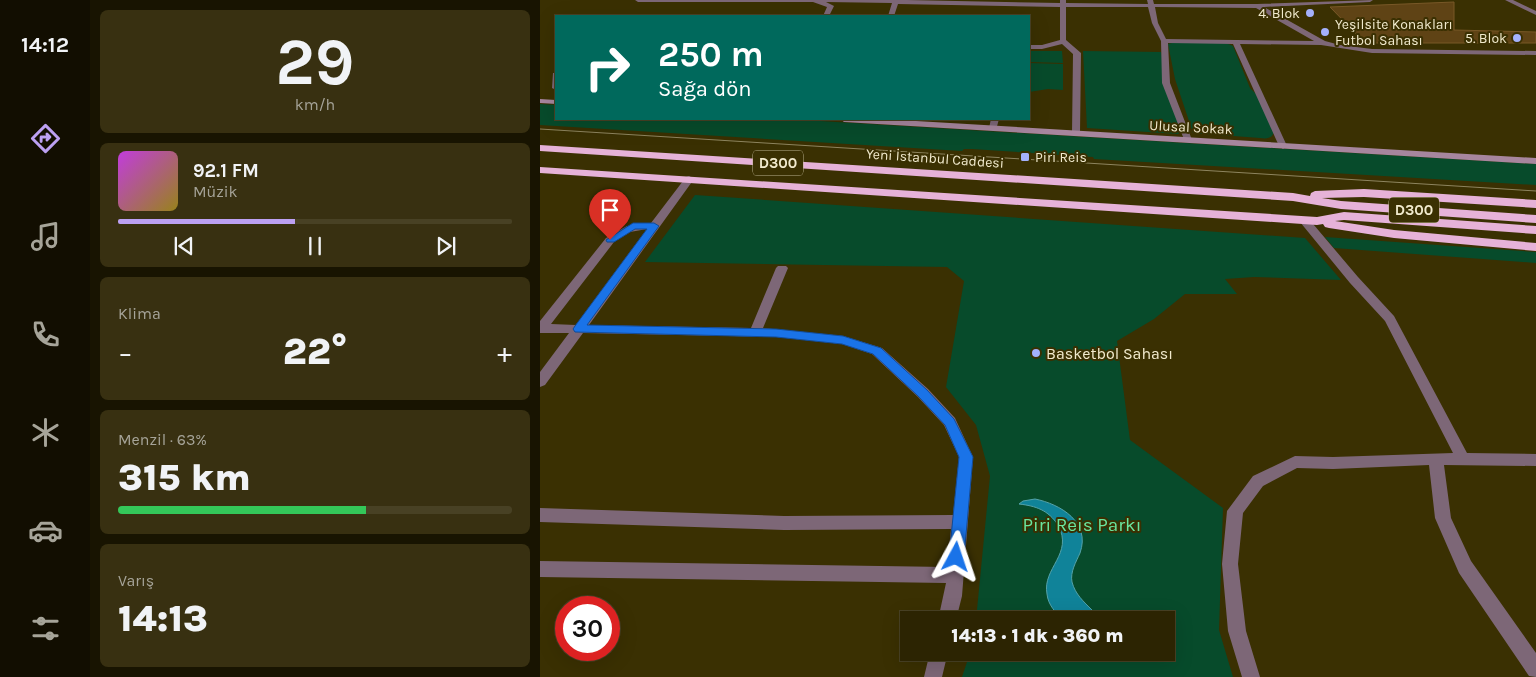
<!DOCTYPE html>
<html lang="tr">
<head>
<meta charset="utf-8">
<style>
  :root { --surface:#2c2402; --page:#383011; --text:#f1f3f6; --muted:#a6a499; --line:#484124; --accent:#bca0f2 }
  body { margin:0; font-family:Karla,sans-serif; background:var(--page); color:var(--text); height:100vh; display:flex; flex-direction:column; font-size:19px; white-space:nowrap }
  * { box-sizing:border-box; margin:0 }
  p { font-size:16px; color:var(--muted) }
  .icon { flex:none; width:28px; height:28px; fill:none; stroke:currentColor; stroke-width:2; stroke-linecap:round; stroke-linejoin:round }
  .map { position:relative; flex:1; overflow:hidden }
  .details { display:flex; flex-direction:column; gap:10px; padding:10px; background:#181401; width:450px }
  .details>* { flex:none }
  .banner { position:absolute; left:15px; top:15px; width:475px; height:105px; border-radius:0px; box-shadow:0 5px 20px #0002,0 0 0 1px var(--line); background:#00695c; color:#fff; overflow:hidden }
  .speed { position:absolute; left:15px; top:596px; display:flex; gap:10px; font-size:25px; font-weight:700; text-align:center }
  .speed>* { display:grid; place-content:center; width:65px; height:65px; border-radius:50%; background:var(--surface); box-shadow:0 5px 20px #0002,0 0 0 1px var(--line); line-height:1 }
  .speed .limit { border:8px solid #d22; background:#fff; color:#111 }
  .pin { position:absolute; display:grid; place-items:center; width:42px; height:42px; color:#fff; margin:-51px -21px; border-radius:50% 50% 50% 0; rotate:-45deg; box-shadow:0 0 5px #0007 }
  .pin .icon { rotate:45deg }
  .me { position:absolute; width:55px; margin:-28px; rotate:5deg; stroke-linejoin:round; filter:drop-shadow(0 0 4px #0008) }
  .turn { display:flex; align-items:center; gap:18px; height:105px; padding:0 20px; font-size:22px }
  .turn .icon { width:65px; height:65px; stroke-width:2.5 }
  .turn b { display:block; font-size:35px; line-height:42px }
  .big { font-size:38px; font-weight:800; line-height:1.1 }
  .details .widget { flex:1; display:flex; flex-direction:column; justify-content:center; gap:8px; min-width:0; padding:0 18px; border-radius:8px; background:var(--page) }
  .details .dial { align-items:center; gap:0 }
  .dial b { font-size:65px; line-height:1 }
  .song { display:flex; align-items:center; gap:15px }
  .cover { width:60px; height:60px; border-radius:8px; background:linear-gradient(135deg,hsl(290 70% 55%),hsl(50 70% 35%)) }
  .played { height:5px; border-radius:2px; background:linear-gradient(90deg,var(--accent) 45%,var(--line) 45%) }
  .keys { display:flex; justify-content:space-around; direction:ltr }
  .heat { display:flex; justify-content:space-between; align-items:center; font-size:28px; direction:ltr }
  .charge { height:8px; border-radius:4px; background:linear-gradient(90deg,#34c759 63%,var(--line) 0) }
  .trip { position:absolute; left:360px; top:611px; width:275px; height:50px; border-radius:0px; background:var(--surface); box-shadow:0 5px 20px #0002,0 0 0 1px var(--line); font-weight:800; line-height:50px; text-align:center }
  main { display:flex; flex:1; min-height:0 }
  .tabs { display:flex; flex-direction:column; width:90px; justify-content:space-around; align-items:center; background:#120e01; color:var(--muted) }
  .tabs .icon { width:35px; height:35px }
  .tabs .active { color:var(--accent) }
  .tabs b { font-size:22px; color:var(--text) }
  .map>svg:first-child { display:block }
</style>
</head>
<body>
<main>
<nav class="tabs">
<b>14:12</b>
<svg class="icon active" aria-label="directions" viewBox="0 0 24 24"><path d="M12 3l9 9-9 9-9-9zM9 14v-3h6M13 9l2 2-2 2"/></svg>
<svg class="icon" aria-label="music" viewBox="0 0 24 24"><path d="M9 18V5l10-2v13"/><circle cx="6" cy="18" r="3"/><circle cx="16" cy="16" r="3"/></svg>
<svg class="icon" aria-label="phone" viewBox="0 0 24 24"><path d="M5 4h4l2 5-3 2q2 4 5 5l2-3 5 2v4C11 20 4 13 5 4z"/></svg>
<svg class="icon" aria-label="climate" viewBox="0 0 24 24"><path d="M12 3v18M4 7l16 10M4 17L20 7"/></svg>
<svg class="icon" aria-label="car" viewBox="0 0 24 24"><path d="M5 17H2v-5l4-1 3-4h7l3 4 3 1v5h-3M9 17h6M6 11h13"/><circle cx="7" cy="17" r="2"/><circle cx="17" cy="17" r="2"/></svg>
<svg class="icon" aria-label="filters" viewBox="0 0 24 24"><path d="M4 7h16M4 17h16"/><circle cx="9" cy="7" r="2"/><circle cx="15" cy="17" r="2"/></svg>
</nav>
<section class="details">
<div class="widget dial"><b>29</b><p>km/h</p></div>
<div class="widget">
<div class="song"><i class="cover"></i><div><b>92.1 FM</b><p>Müzik</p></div></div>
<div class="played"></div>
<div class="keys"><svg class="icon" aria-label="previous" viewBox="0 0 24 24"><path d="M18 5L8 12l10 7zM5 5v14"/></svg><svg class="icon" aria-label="pause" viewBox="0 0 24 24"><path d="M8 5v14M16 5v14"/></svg><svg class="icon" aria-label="next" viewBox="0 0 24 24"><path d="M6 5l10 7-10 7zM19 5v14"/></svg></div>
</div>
<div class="widget"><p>Klima</p>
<div class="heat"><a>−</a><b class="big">22°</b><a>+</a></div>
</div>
<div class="widget"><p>Menzil · 63%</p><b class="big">315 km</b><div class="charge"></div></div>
<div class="widget"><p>Varış</p><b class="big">14:13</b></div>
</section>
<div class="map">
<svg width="996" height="677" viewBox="0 0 996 677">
  <rect width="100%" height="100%" fill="#3a3002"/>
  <!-- green -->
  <path fill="#074b2b" d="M632,43H686L693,46L710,88L716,94L734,132C732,139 726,139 720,138L653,133L635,79L628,44Z
    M489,51H522L523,63L489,62Z
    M543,51L621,52L631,98L643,130L638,134L547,128Z
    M489,63L523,64V90L508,89L489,92Z
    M0,104L16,105V119H247L996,164V185L554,159L553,157L432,149H424L422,151L0,125Z
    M155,195L765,238L801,280L714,277L685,279L697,294H645L614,319L577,341L590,440L683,508L679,630L693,677H422L430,653L626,652V620H436L450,476L436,425L406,387L424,281L407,267L105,262Z
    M785,237L996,252V263L794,248Z"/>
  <!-- water -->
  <path fill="#108399" stroke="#54a2a9" d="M495,499C520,504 551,522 540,553C536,562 530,572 532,582C535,594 544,602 552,610L543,620H523C516,613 508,605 507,594C502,568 534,554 518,525C508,510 496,506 479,504L483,501Z"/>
  <!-- building -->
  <path fill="#5f4315" stroke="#785827" d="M914,2V30L996,32V43H825L790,7Z"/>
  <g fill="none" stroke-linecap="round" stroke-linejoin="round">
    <!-- street -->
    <path fill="#7d6777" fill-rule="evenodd" d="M95,0H367L520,3V0H526V3L608,4L607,0H613L614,4H717L833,0L830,2L724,7L785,41L800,45L832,49L996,51V55L832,53L781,45L700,44L747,146L743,149L739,146L693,44L628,43L630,83L652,140L645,142L622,83L621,41L612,23L608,7H526V40L541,53L540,133L536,136L532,133L533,54L522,44L502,49H489V45H502L520,40V7L358,4L354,16H348L352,3L286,2L294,6L289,16H283L287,7L273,2H98ZM615,7L716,8L774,41L626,39L618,23Z
      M965,0H973L996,11V15Z
      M13,73H16V90L12,88Z
      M451,119H459L456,130L449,128Z
      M149,176L154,179L49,325L211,328L236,268L238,266H246L248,268L223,328L303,336L342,348L388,389L415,418L433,457L422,596L416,620H398L406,583L0,577V561L407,567L411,529L244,530L0,522V508L244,516L413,515L419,457L404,425L378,397L332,354L302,344L237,337L43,333L5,385L0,387V372L29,333H0V321L66,238L87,226L111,223L146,177ZM107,229L36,325L11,324L74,242L90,232Z
      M764,217L768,218L818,277L854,316L927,453L996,454V466L904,465L911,518L931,561L996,653V677L989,676L919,573L895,518L889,465L793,469L757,468L723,486L703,513L698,564L706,631L720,677H702L688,631L682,564L687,511L713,476L755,456L793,457L913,453L845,321L810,283L760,222L759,220Z
      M390,652H408L402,677H384Z"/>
    <!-- secondary -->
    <path fill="#a7869e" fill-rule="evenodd" d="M0,99L16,100V104L0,103Z
      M300,119H342L996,158V164L304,122Z"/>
    <!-- highway -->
    <path fill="#e6b2d8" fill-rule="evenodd" d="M0,145L753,193L770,196L771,193L775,191L824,189L996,200V208L824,197L782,198L801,201L996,215V223L801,209L753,201L0,151Z
      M0,167L777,217L804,212L996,226V234L804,220L795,221L854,230L996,243V251L854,238L789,228L785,227L783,224L777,225L0,173Z"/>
    <!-- tram -->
    <path stroke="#8e855f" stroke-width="1" d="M0,129L996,191"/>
  </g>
  <!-- route -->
  <path fill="#1a73e8" stroke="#114b97" d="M93,223H114L119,226L47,325L236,329L303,336L341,348L387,390L414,419L433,457L424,557L422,562L416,564L411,562L409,557L419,457L405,425L378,396L333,354L302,344L236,337L35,332L33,329L35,326L107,229H95L74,242H67L66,240Z"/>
  <!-- markers -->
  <g fill="#a4b1fc" stroke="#3a3002" stroke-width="2">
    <circle cx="770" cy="13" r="5"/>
    <circle cx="785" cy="32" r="5"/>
    <circle cx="977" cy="38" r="5"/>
    <rect x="480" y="152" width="10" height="10" rx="2.5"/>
    <circle cx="496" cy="353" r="5"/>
  </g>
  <g text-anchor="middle" stroke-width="4" stroke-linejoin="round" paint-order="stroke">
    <!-- far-poi labels -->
    <g font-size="14" fill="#f1eacd" stroke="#3a3002" text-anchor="end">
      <text x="760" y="18">4. Blok</text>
      <text x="795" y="29" text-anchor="start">Yeşilsite Konakları<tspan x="795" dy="16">Futbol Sahası</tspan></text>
      <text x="967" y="43">5. Blok</text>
      <text x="495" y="162" text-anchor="start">Piri Reis</text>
    </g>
    <!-- far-street labels -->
    <g font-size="14" fill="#f1eacd" stroke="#3a3002">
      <text transform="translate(651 127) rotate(3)" y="5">Ulusal Sokak</text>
      <text transform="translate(395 158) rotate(4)" y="5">Yeni İstanbul Caddesi</text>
    </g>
    <!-- shield labels -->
    <g fill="#3a3002" stroke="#bab290" stroke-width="1">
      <rect x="213" y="150.5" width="50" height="25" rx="4"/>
      <rect x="849" y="197.5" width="50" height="25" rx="4"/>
    </g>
    <g font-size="15" font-weight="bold" fill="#f1eacd">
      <text x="238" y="168">D300</text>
      <text x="874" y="215">D300</text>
    </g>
    <!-- poi labels -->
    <g font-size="16" fill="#f1eacd" stroke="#3a3002" text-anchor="start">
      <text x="506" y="359">Basketbol Sahası</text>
    </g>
    <!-- near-park labels -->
    <g font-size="19" fill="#69e59e" stroke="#3a3002">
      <text x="542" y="531">Piri Reis Parkı</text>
    </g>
  </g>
</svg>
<div class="speed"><div class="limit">30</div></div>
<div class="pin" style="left:70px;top:240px;background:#d93025"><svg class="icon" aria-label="arrive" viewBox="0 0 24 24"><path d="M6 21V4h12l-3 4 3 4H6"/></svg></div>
<svg class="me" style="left:416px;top:557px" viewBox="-20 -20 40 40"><path d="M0-17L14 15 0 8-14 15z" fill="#1a73e8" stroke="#fff" stroke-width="4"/></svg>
<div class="trip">14:13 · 1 dk · 360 m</div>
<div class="banner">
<div class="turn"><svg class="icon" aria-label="right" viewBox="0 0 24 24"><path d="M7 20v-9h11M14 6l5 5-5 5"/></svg><div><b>250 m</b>Sağa dön</div></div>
</div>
</div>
</main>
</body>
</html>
